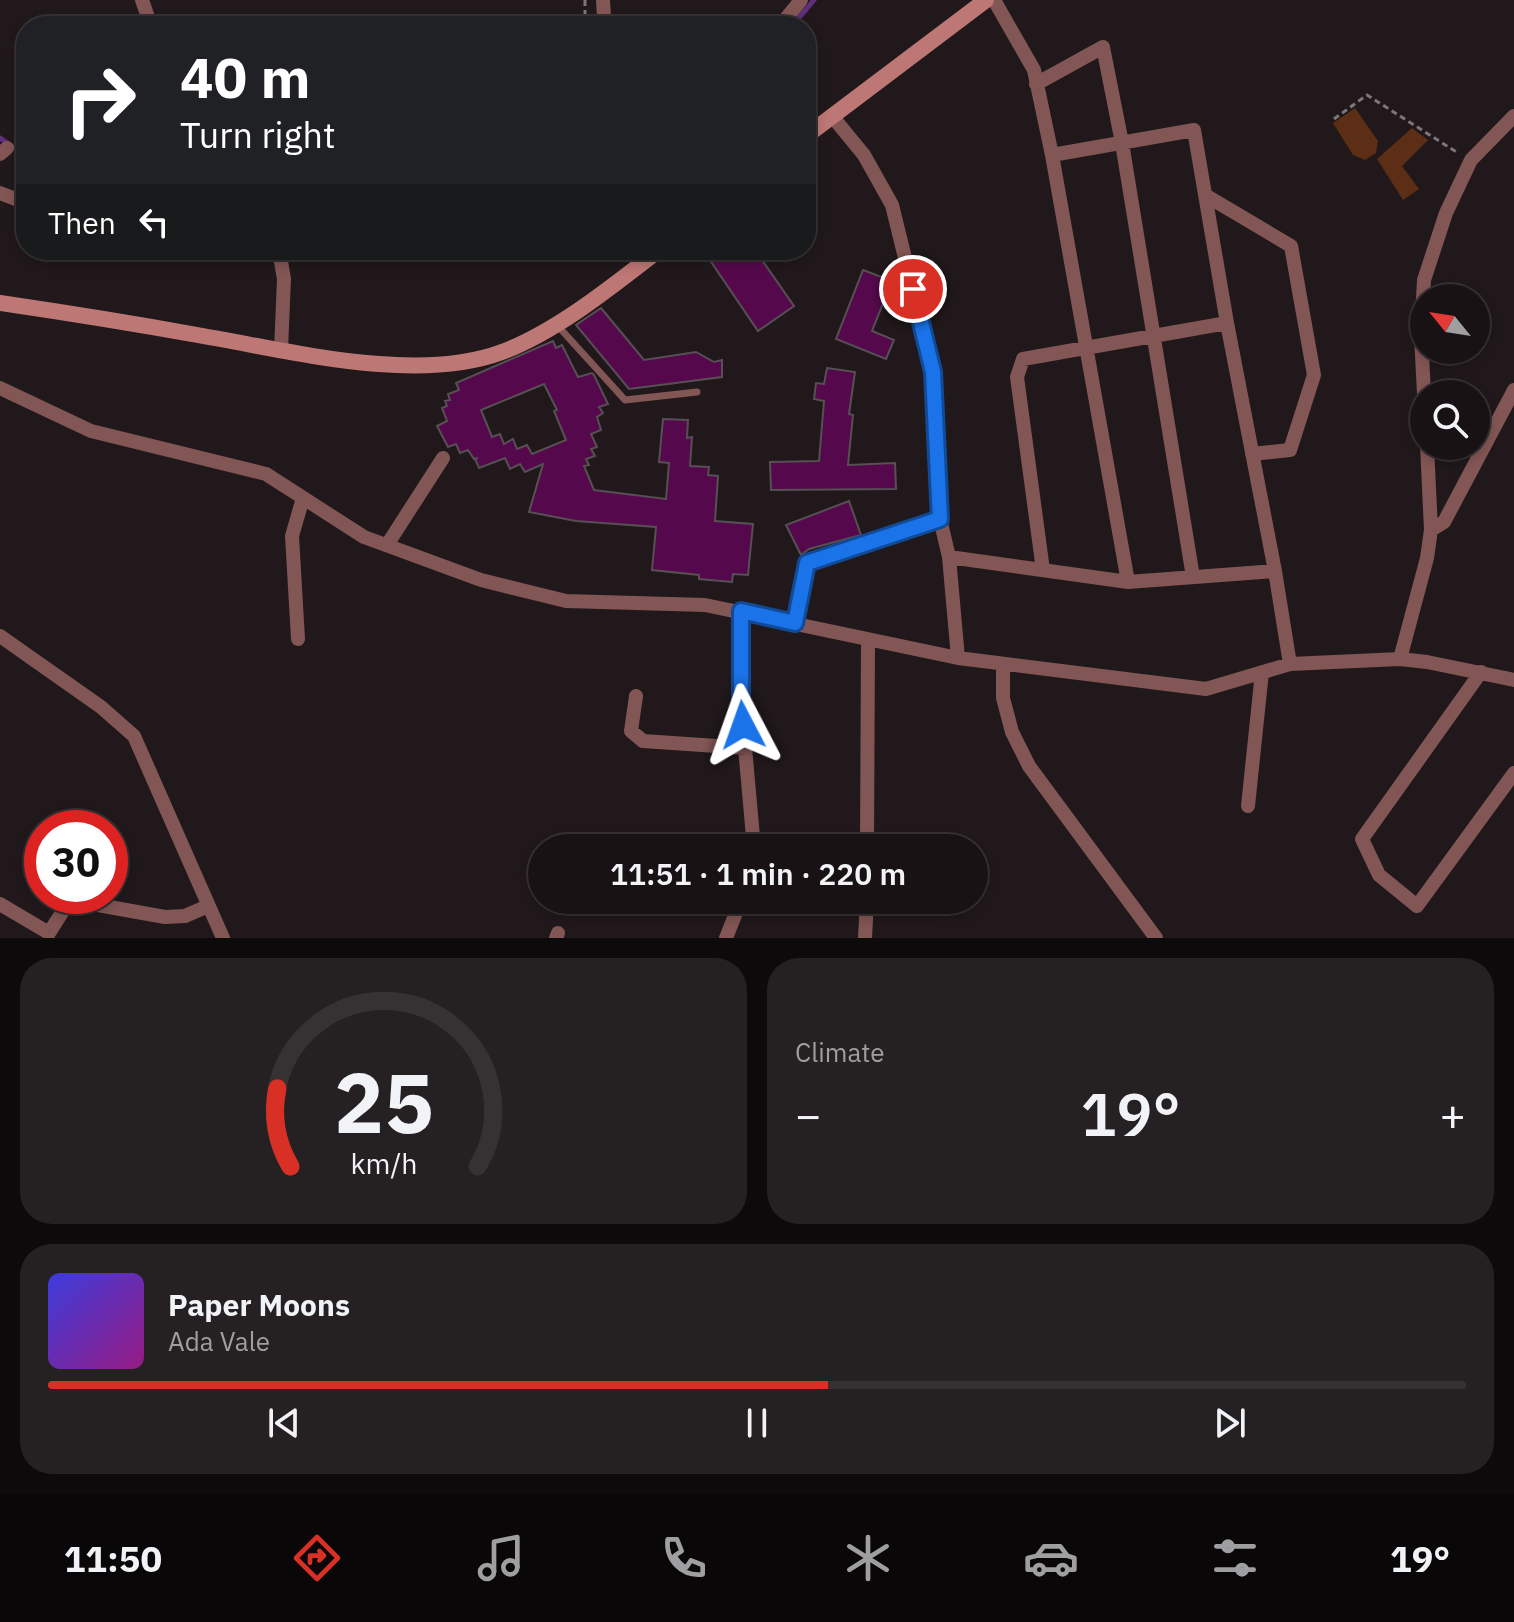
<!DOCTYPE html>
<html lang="en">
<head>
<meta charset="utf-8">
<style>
  :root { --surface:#181214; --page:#252022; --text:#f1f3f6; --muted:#9f9ea0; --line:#363234; --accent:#d93025 }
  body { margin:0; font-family:"IBM Plex Sans",sans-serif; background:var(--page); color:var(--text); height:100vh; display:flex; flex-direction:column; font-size:30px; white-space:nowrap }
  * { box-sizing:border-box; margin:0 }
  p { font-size:26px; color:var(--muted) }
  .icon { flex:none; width:44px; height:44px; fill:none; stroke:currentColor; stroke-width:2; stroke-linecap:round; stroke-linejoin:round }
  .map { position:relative; height:938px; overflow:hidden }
  .drawer { display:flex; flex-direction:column; gap:20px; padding:20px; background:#0d0a0b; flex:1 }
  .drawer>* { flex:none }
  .guide { position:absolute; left:16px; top:16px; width:800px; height:244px; border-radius:32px; box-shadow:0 4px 12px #0003,0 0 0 2px var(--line); background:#202124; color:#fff; overflow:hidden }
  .needle { width:52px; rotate:300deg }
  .fabs { position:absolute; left:1410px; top:284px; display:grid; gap:16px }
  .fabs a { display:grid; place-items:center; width:80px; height:80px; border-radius:50%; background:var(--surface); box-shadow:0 4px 12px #0003,0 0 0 2px var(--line); font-size:40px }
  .speed { position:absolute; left:24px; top:810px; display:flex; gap:16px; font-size:40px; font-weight:700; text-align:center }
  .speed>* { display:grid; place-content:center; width:104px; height:104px; border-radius:50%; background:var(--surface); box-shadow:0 4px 12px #0003,0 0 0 2px var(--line); line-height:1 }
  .speed .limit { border:12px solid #d22; background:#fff; color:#111 }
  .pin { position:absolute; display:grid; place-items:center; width:68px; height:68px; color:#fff; margin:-34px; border:4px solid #fff; border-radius:50%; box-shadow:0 2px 8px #0007 }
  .me { position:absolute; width:88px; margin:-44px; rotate:356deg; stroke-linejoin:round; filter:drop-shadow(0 0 6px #0008) }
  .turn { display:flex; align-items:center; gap:28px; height:168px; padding:0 32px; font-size:36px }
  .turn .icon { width:104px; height:104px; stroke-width:2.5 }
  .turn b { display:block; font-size:56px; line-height:68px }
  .then { display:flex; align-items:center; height:76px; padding:0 32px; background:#0003; gap:16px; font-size:30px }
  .big { font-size:60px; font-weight:600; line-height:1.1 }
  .drawer .card { flex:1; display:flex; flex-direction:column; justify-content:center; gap:12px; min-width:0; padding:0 28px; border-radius:32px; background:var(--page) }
  .drawer .dial { align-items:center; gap:0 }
  .dial svg { height:208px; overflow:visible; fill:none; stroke:var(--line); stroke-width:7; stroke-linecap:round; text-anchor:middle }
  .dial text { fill:var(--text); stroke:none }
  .song { display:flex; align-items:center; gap:24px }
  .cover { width:96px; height:96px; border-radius:12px; background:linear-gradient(135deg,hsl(240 70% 55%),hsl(310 70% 35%)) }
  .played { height:8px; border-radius:4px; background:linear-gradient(90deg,var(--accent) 55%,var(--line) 55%) }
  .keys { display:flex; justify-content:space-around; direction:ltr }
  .heat { display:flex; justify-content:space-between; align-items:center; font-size:44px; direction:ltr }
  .drawer .tiles { flex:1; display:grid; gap:20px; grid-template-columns:1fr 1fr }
  .card:last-child { grid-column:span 2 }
  .trip { position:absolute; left:528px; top:834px; width:460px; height:80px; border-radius:40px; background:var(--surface); box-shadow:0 4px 12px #0003,0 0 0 2px var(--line); font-weight:600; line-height:80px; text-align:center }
  .tabs { display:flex; height:128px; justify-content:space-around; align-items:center; background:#0a0708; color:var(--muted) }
  .tabs .icon { width:56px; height:56px }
  .tabs .current { color:var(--accent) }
  .tabs b { font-size:36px; color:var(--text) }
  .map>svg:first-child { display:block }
</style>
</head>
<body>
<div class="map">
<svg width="1514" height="938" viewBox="0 0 1514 938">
  <rect width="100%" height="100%" fill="#20181a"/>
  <!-- green -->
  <path fill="#5b2e15" d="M1355,108L1378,141L1376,153L1365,160L1353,155L1333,123Z
    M1412,128L1428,140L1402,166L1419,189L1403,200L1377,159Z"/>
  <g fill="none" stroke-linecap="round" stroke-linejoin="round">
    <!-- stream -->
    <path stroke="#5d2f7c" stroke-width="5" d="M792,26L814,0
      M0,138L26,156
      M571,250C594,257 610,266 631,250"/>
  </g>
  <!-- building -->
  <path fill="#55094c" stroke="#564f54" stroke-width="2" fill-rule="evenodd" d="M703,250H755L794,306L758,331Z
    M863,270L892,281L872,331L894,340L886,359L836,339Z
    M601,308L644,360L696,352L714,362L722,360V377L629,389L576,325Z
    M553,341L556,348L562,345L578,377L592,373L594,375L608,404L599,407L603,413L597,417L601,430L591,434L597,447L591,449L595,456L586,459L589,465L584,466L594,490L666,499L669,463L659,462L663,419L688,420L687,438L692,437L690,466L709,467L708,475L718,476L715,521L753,524L748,575L733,574L732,582L699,579V575L652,570L656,527L576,521L529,512L543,464L525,472L520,464L510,469L505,458L479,468L475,459L478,458L474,459L468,450L460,453L456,444L448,447L437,426L447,421L442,408L447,406L445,401L450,400L448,394L459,390L456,383ZM544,384L557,410L554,411L566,440L532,454L527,445L517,449L513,439L504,444L500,434L492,437L481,410Z
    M827,368L855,372L849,414L853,415L848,465L895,463L896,489L771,490L770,462L819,461L824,401L814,399L816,383L824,384Z
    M849,501L861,535L809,549L801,555L786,525Z"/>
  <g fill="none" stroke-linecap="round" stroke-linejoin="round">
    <!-- path -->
    <path stroke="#7e7779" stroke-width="3" stroke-dasharray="6 4" stroke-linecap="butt" d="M585,0V26
      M1334,119L1367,95L1458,153"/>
    <!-- lane -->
    <path stroke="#825654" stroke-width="7" d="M557,325L625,400L697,392"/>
    <!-- street -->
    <path stroke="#825654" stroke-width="14" d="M142,0L151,26
      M603,0L604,17L610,26
      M994,0L1034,70L1052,155L1128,582
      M780,26L801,0
      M1036,84L1103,47L1122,143L1193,577
      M832,116L864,155L892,205L933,372L940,519L949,557L958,658
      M0,154L7,148
      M1052,155L1194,130L1227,323L1275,571L1290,664
      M0,193L26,203
      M1205,195L1291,246L1314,375L1290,450L1252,454
      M279,250L284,279L281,350
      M0,388L91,431L266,474L364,537L481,580L566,601L705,605L958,658L1206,689L1290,664L1400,659L1427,662L1514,680
      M1424,394L1421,335L1424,280L1446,213L1471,160L1514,116
      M1431,530L1444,522L1514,390
      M387,545L443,458
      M949,557L1128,582L1275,571
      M1043,570L1017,377L1023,359L1227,323
      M741,611V703L754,848
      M795,623L807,563L940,519
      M0,636L101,707L134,736L223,938
      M298,639L292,536L303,498
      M1400,659L1427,558L1431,530L1427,446
      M1003,665V698L1012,732L1029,766L1156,938
      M1481,672L1362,839L1379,875L1417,906L1514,773
      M636,696L631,731L643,741L746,748
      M1248,806L1262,672
      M867,848L868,641
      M0,904L49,933L70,900L165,917L185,916L208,906
      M556,938L558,933
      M726,938L741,900
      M865,938L867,900"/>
    <!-- secondary -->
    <path stroke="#bd7774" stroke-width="16" d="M806,136L986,0
      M0,303C68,313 136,324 203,336C291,351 416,384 502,352C556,332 614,285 659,250"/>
  </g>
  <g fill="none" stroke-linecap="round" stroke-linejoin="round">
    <defs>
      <path id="route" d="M743,725L741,703V611L795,623L807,563L940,519L933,372L913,289"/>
    </defs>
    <!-- route casing -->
    <use href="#route" stroke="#114b97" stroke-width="20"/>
    <!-- route -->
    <use href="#route" stroke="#1a73e8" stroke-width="14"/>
  </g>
</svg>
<div class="fabs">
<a><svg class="needle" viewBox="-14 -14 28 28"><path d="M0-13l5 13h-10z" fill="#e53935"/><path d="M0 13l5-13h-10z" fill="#9f9ea0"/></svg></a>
<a><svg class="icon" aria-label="search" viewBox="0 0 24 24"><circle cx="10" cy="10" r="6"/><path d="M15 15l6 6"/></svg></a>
</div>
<div class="speed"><div class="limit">30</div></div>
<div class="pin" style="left:913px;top:289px;background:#d93025"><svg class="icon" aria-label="arrive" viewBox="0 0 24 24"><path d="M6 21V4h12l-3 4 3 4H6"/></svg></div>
<svg class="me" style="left:743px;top:725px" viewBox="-20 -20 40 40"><path d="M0-17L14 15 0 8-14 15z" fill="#1a73e8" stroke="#fff" stroke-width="4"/></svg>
<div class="trip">11:51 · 1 min · 220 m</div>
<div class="guide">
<div class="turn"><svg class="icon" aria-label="right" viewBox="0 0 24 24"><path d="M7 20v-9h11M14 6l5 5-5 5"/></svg><div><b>40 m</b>Turn right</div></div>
<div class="then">Then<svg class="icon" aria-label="left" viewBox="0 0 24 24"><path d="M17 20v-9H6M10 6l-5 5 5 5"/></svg></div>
</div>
</div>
<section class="drawer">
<div class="tiles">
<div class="card dial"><svg viewBox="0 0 100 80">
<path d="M14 69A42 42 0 1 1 86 69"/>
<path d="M14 69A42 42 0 0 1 9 39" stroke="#d93025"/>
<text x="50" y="56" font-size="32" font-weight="700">25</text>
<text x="50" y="72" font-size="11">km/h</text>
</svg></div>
<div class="card"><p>Climate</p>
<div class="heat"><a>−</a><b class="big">19°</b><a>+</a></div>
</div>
<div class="card">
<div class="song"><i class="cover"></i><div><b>Paper Moons</b><p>Ada Vale</p></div></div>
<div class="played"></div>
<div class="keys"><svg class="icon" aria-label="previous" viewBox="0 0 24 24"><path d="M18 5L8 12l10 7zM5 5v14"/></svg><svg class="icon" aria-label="pause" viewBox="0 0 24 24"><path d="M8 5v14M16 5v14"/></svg><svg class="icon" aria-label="next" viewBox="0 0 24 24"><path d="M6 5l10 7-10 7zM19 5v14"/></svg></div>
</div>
</div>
</section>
<nav class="tabs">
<b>11:50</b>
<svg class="icon current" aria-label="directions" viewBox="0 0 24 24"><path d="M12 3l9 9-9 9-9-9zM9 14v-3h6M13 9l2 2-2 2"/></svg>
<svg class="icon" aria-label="music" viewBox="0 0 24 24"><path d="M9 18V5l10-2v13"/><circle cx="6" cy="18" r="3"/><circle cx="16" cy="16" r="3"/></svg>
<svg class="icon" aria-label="phone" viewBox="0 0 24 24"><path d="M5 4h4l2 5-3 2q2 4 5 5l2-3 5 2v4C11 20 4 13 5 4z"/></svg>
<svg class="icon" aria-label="climate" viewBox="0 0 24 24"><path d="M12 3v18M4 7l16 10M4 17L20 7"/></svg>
<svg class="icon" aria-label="car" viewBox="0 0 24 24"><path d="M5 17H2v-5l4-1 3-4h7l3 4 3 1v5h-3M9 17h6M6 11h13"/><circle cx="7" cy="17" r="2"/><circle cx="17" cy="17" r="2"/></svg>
<svg class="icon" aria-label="filters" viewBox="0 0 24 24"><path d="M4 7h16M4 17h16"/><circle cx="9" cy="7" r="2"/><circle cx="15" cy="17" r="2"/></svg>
<b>19°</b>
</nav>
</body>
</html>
